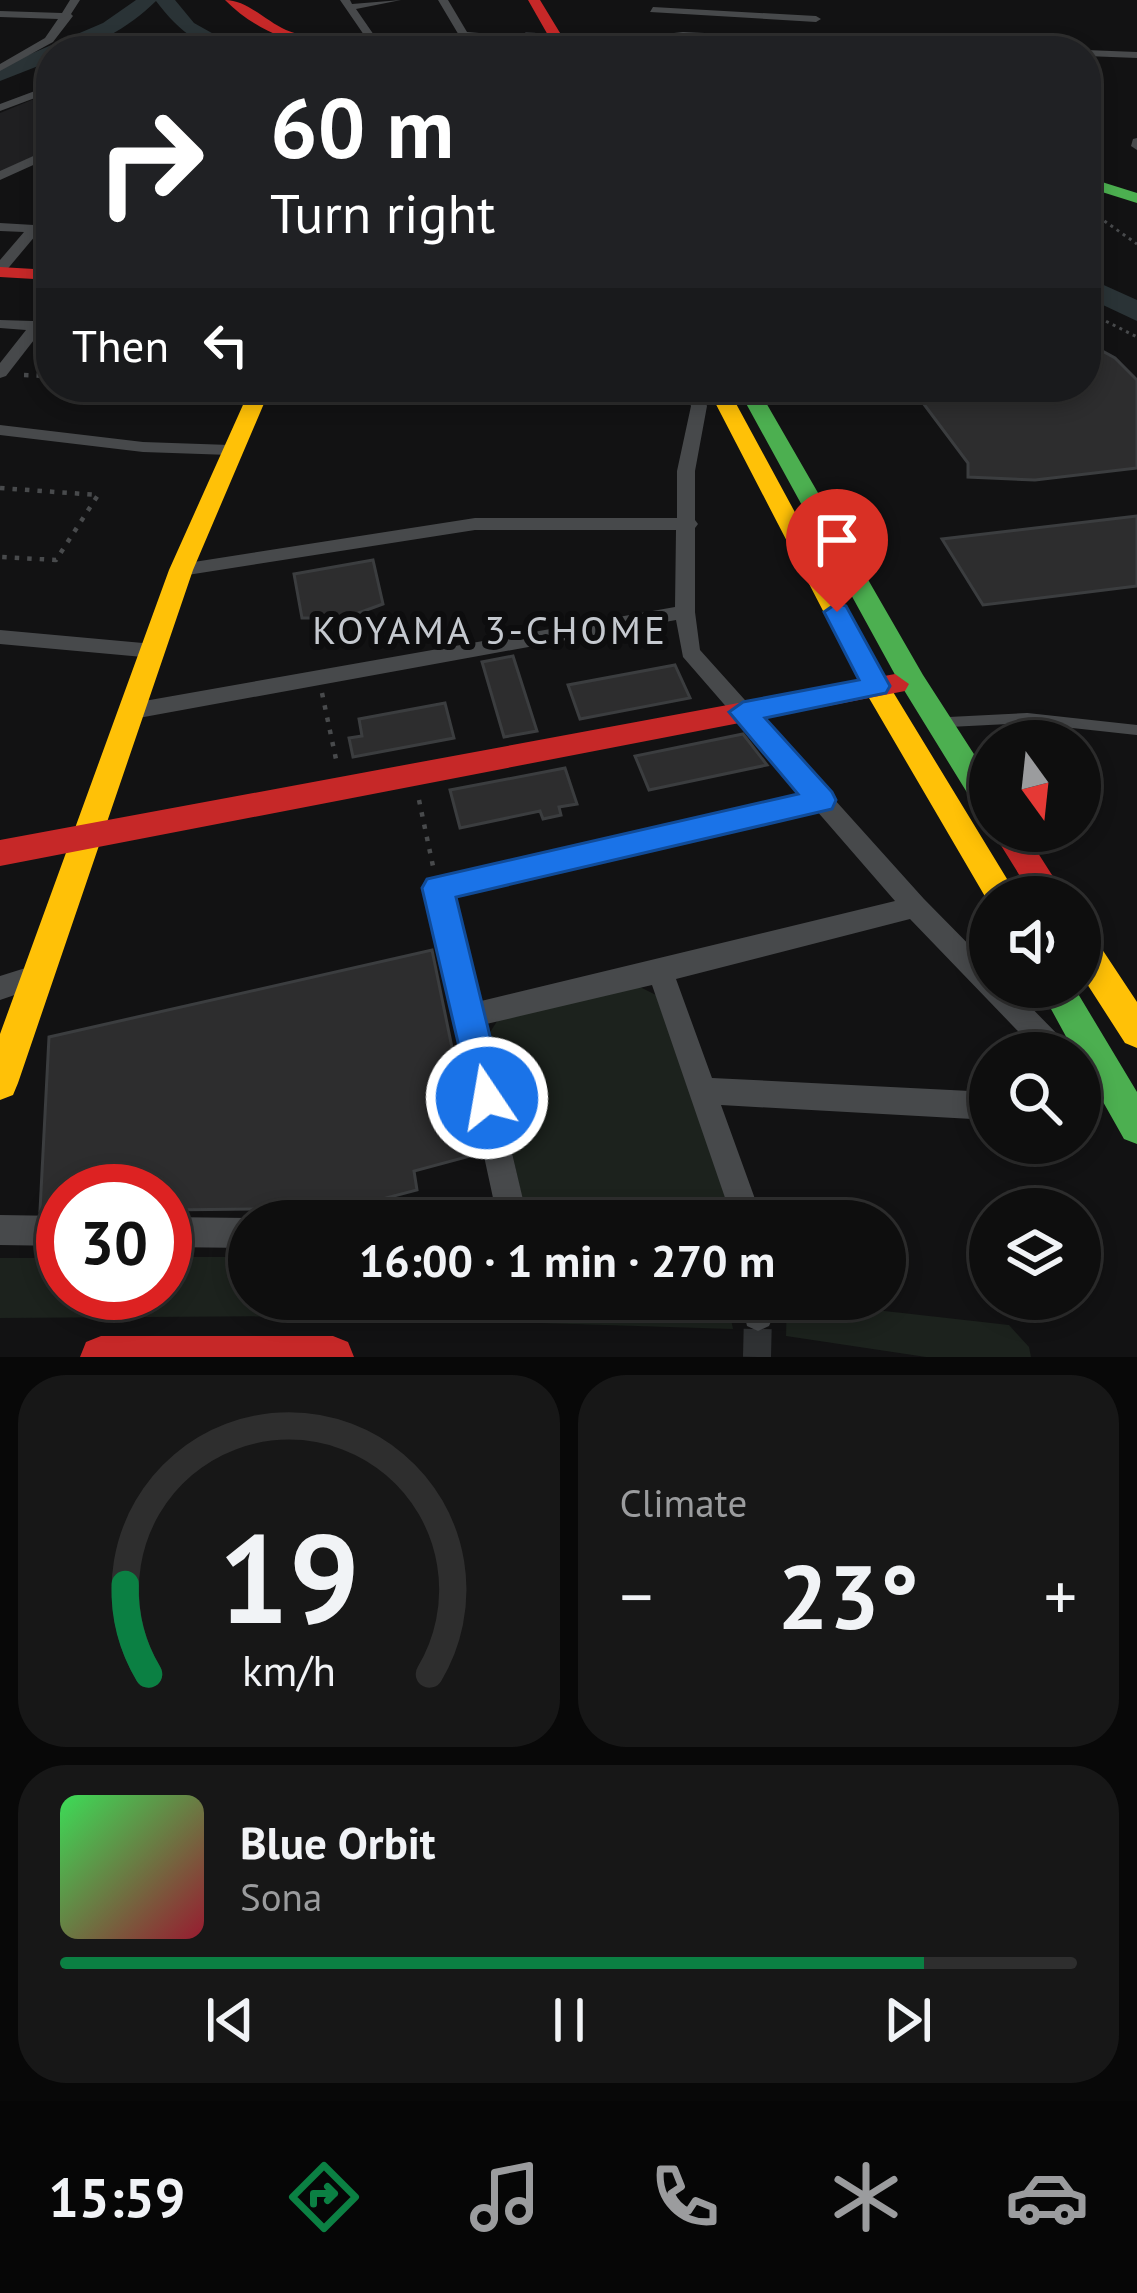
<!DOCTYPE html>
<html lang="en">
<head>
<meta charset="utf-8">
<style>
  :root { --surface:#0e0e0e; --page:#171717; --text:#f1f3f6; --muted:#9b9c9e; --line:#2e2e2e; --accent:#0b8043 }
  body { margin:0; font-family:"PT Sans",sans-serif; background:var(--page); color:var(--text); height:100vh; display:flex; flex-direction:column; font-size:45px; white-space:nowrap }
  * { box-sizing:border-box; margin:0 }
  p { font-size:39px; color:var(--muted) }
  .icon { flex:none; width:66px; height:66px; fill:none; stroke:currentColor; stroke-width:2; stroke-linecap:round; stroke-linejoin:round }
  .map { position:relative; height:1357px; overflow:hidden }
  .panel { display:flex; flex-direction:column; gap:18px; padding:18px; background:#080808; flex:1 }
  .panel>* { flex:none }
  .top-card { position:absolute; left:36px; top:36px; width:1065px; height:366px; border-radius:48px; box-shadow:0 6px 18px #0003,0 0 0 3px var(--line); background:#202124; color:#fff; overflow:hidden }
  .needle { width:78px; rotate:165deg }
  .tools { position:absolute; left:969px; top:720px; display:grid; gap:24px }
  .tools a { display:grid; place-items:center; width:132px; height:132px; border-radius:50%; background:var(--surface); box-shadow:0 6px 18px #0003,0 0 0 3px var(--line); font-size:60px }
  .speed { position:absolute; left:36px; top:1164px; display:flex; gap:24px; font-size:60px; font-weight:700; text-align:center }
  .speed>* { display:grid; place-content:center; width:156px; height:156px; border-radius:50%; background:var(--surface); box-shadow:0 6px 18px #0003,0 0 0 3px var(--line); line-height:1 }
  .speed .limit { border:18px solid #d22; background:#fff; color:#111 }
  .pin { position:absolute; display:grid; place-items:center; width:102px; height:102px; color:#fff; margin:-123px -51px; border-radius:50% 50% 50% 0; rotate:-45deg; box-shadow:0 0 12px #0007 }
  .pin .icon { rotate:45deg }
  .me { position:absolute; width:132px; margin:-66px; rotate:348deg; stroke-linejoin:round; filter:drop-shadow(0 0 9px #0008) }
  .turn { display:flex; align-items:center; gap:42px; height:252px; padding:0 36px; font-size:54px }
  .turn .icon { width:156px; height:156px; stroke-width:2.5 }
  .turn b { display:block; font-size:84px; line-height:102px }
  .then { display:flex; align-items:center; height:114px; padding:0 36px; background:#0003; gap:24px; font-size:45px }
  .big { font-size:90px; font-weight:800; line-height:1.1 }
  .panel .card { flex:1; display:flex; flex-direction:column; justify-content:center; gap:18px; min-width:0; padding:0 42px; border-radius:48px; background:var(--page) }
  .panel .dial { align-items:center; gap:0 }
  .dial svg { height:312px; overflow:visible; fill:none; stroke:var(--line); stroke-width:7; stroke-linecap:round; text-anchor:middle }
  .dial text { fill:var(--text); stroke:none }
  .song { display:flex; align-items:center; gap:36px }
  .cover { width:144px; height:144px; border-radius:18px; background:linear-gradient(135deg,hsl(130 70% 55%),hsl(350 70% 35%)) }
  .played { height:12px; border-radius:6px; background:linear-gradient(90deg,var(--accent) 85%,var(--line) 85%) }
  .keys { display:flex; justify-content:space-around; direction:ltr }
  .heat { display:flex; justify-content:space-between; align-items:center; font-size:66px; direction:ltr }
  .panel .tiles { flex:1; display:grid; gap:18px; grid-template-columns:1fr 1fr }
  .card:last-child { grid-column:span 2 }
  .trip { position:absolute; left:228px; top:1200px; width:678px; height:120px; border-radius:60px; background:var(--surface); box-shadow:0 6px 18px #0003,0 0 0 3px var(--line); font-weight:800; line-height:120px; text-align:center }
  .menu { display:flex; height:192px; justify-content:space-around; align-items:center; background:#060606; color:var(--muted) }
  .menu .icon { width:84px; height:84px }
  .menu .current { color:var(--accent) }
  .menu b { font-size:54px; color:var(--text) }
  .map>svg:first-child { display:block }
</style>
</head>
<body>
<div class="map">
<svg width="1137" height="1357" viewBox="0 0 1137 1357">
  <rect width="100%" height="100%" fill="#121213"/>
  <!-- built -->
  <path fill="#1f1f21" d="M51,92V148L0,172V113Z"/>
  <!-- green -->
  <path fill="#1c221d" d="M638,986L656,995L730,1210L724,1221H527L487,1037L501,1015Z
    M165,1257H249V1299H727L733,1329L315,1316L0,1318V1258H63V1293H165Z
    M787,1300L1009,1325L1029,1347L1031,1357H926L786,1336Z"/>
  <g fill="none" stroke-linecap="round" stroke-linejoin="round">
    <!-- river -->
    <path fill="#2a3336" fill-rule="evenodd" d="M136,0H175L194,23L244,51C204,51 180,33 156,1C128,28 91,51 51,51V61L0,81V67L103,23Z
      M1086,277L1137,300V321L1086,297Z"/>
  </g>
  <!-- building -->
  <path fill="#2d2d2e" stroke="#3b3d3f" stroke-width="3" d="M1086,342L1115,358L1137,380V468L1035,480L968,477V463L911,387H1086Z
    M1137,516V586L983,605L942,539Z
    M373,560L383,604L345,618H302L294,574Z
    M513,656L537,731L504,737L482,662Z
    M675,665L690,698L580,719L568,685Z
    M445,703L454,738L353,757L349,738L362,736L359,719Z
    M743,734L767,765L649,790L635,756Z
    M565,768L577,804L559,807L561,815L543,819L540,811L460,828L450,790Z
    M432,950L474,1155L414,1171L417,1190L348,1208L165,1210V1191H63V1210L40,1211L49,1037Z"/>
  <g fill="none" stroke-linecap="round" stroke-linejoin="round">
    <!-- street-tunnel-far1 -->
    <path stroke="#2f3133" stroke-width="10" stroke-dasharray="10 6" stroke-linecap="butt" d="M525,37L567,40"/>
    <!-- street-tunnel -->
    <path stroke="#2f3133" stroke-width="28" stroke-dasharray="28 15" stroke-linecap="butt" d="M757,1357L758,1315"/>
    <!-- path-far1 -->
    <path stroke="#484a4c" stroke-width="3" stroke-dasharray="3 4.5" stroke-linecap="butt" d="M1086,208L1137,244
      M1086,311L1137,337"/>
    <!-- path -->
    <path stroke="#484a4c" stroke-width="4.5" stroke-dasharray="4.5 8" stroke-linecap="butt" d="M24,375L51,376
      M0,488L98,495L56,560L0,557
      M322,693L337,764
      M419,800L434,871"/>
    <!-- lane -->
    <path stroke="#47494b" stroke-width="10" d="M949,722L1027,718L1137,730"/>
    <!-- street -->
    <path fill="#47494b" fill-rule="evenodd" d="M70,0H80L71,14L73,16L53,42L0,71V64L45,38L58,19L0,17V11L62,13Z
      M340,0H350L352,4L401,0L356,9L385,51H375Z
      M438,0H448L467,32L530,37L525,40L460,37Z
      M653,7L816,16L821,19L816,22L650,12Z
      M683,32L809,38L849,47L1003,48L1008,51H840L809,44L683,38L610,46L562,40L567,37L610,40Z
      M146,44L160,51H116Z
      M1086,50L1137,52V58L1086,56V51H1082Z
      M51,85V92L0,111V104Z
      M1137,138V150L1131,146L1133,139Z
      M51,148V157L0,180V171Z
      M51,195V208L45,204L46,196Z
      M0,223L34,225L41,229L5,272L0,273V260L24,232L0,231Z
      M51,304V318L6,376L0,378V363L26,330L0,328V320L33,321L46,305Z
      M683,387H699L707,406L695,471V520L698,524L695,528V612L700,650L924,899L990,966V987H1011L1067,1044L1071,1053H1039L910,919L676,979L712,1078L990,1092V1120L721,1105L763,1221H733L652,985L482,1025L528,1221H498L426,888L429,881L803,795L683,657L676,620L133,719L125,717L122,711L125,705L133,703L675,607L676,530H475L181,576L171,570L181,564L475,518H677V471L691,406ZM816,810L895,901L477,1002L452,895Z
      M0,425L143,442L230,445L239,450L230,455L143,452L0,435Z
      M0,630L154,644L164,651L154,658L0,644Z
      M35,965L44,969L48,977L44,985L0,1000V976Z
      M0,1215L63,1216V1246L0,1245Z
      M165,1217L249,1218L257,1221H249V1248L165,1247Z
      M741,1299H773L774,1315L769,1326L758,1331L747,1326Z"/>
    <!-- fast -->
    <path fill="#4caf50" fill-rule="evenodd" d="M1086,177L1137,193V203L1086,187Z
      M737,387H757L923,675L990,779V816L979,812L899,682Z
      M1039,987H1074L1137,1092V1144L1124,1139L1080,1061V1053H1075Z"/>
    <!-- slow -->
    <path fill="#ffc107" fill-rule="evenodd" d="M251,387H271L193,570L18,1083L13,1095L0,1100V1034L169,570Z
      M707,387H727L887,682L1018,897H990V905L862,686Z
      M1080,930L1092,934L1137,1002V1048L1125,1043L1080,973Z"/>
    <!-- jam -->
    <path fill="#c62828" fill-rule="evenodd" d="M225,0C247,0 266,21 286,30C314,42 348,39 373,51C317,51 266,41 225,0Z
      M528,0H540L571,51H557Z
      M0,267L51,270V280L0,277Z
      M895,674L909,684L905,691L0,866V840Z
      M992,831H1024L1066,897H1033Z
      M101,1336H333L348,1342L354,1357H80L86,1342Z"/>
  </g>
  <!-- route -->
  <path fill="#1a73e8" stroke="#114b97" stroke-width="3" d="M837,603L846,606L890,686L886,693L765,718L832,792L836,800L832,809L456,897L505,1098L500,1111L487,1116L474,1111L422,888L427,879L798,794L729,712L743,702L859,680L824,612Z"/>
  <g text-anchor="middle" stroke-width="12" stroke-linejoin="round" paint-order="stroke">
    <!-- neighbourhood labels -->
    <g font-size="39" letter-spacing="3" fill="#c5c9cf" stroke="#0d0d0e">
      <text x="490" y="644">KOYAMA 3-CHOME</text>
    </g>
  </g>
</svg>
<div class="tools">
<a><svg class="needle" viewBox="-14 -14 28 28"><path d="M0-13l5 13h-10z" fill="#e53935"/><path d="M0 13l5-13h-10z" fill="#9b9c9e"/></svg></a>
<a><svg class="icon" aria-label="sound" viewBox="0 0 24 24"><path d="M4 9h4l5-4v14l-5-4H4zM17 9q2 3 0 6"/></svg></a>
<a><svg class="icon" aria-label="search" viewBox="0 0 24 24"><circle cx="10" cy="10" r="6"/><path d="M15 15l6 6"/></svg></a>
<a><svg class="icon" aria-label="layers" viewBox="0 0 24 24"><path d="M12 4l9 5-9 5-9-5zM3 14l9 5 9-5"/></svg></a>
</div>
<div class="speed"><div class="limit">30</div></div>
<div class="pin" style="left:837px;top:612px;background:#d93025"><svg class="icon" aria-label="arrive" viewBox="0 0 24 24"><path d="M6 21V4h12l-3 4 3 4H6"/></svg></div>
<svg class="me" style="left:487px;top:1098px" viewBox="-20 -20 40 40"><circle r="17" fill="#1a73e8" stroke="#fff" stroke-width="3"/><path d="M0-11L8 9 0 5-8 9z" fill="#fff"/></svg>
<div class="trip">16:00 · 1 min · 270 m</div>
<div class="top-card">
<div class="turn"><svg class="icon" aria-label="right" viewBox="0 0 24 24"><path d="M7 20v-9h11M14 6l5 5-5 5"/></svg><div><b>60 m</b>Turn right</div></div>
<div class="then">Then<svg class="icon" aria-label="left" viewBox="0 0 24 24"><path d="M17 20v-9H6M10 6l-5 5 5 5"/></svg></div>
</div>
</div>
<section class="panel">
<div class="tiles">
<div class="card dial"><svg viewBox="0 0 100 80">
<path d="M14 69A42 42 0 1 1 86 69"/>
<path d="M14 69A42 42 0 0 1 8 46" stroke="#0b8043"/>
<text x="50" y="56" font-size="32" font-weight="700">19</text>
<text x="50" y="72" font-size="11">km/h</text>
</svg></div>
<div class="card"><p>Climate</p>
<div class="heat"><a>−</a><b class="big">23°</b><a>+</a></div>
</div>
<div class="card">
<div class="song"><i class="cover"></i><div><b>Blue Orbit</b><p>Sona</p></div></div>
<div class="played"></div>
<div class="keys"><svg class="icon" aria-label="previous" viewBox="0 0 24 24"><path d="M18 5L8 12l10 7zM5 5v14"/></svg><svg class="icon" aria-label="pause" viewBox="0 0 24 24"><path d="M8 5v14M16 5v14"/></svg><svg class="icon" aria-label="next" viewBox="0 0 24 24"><path d="M6 5l10 7-10 7zM19 5v14"/></svg></div>
</div>
</div>
</section>
<nav class="menu">
<b>15:59</b>
<svg class="icon current" aria-label="directions" viewBox="0 0 24 24"><path d="M12 3l9 9-9 9-9-9zM9 14v-3h6M13 9l2 2-2 2"/></svg>
<svg class="icon" aria-label="music" viewBox="0 0 24 24"><path d="M9 18V5l10-2v13"/><circle cx="6" cy="18" r="3"/><circle cx="16" cy="16" r="3"/></svg>
<svg class="icon" aria-label="phone" viewBox="0 0 24 24"><path d="M5 4h4l2 5-3 2q2 4 5 5l2-3 5 2v4C11 20 4 13 5 4z"/></svg>
<svg class="icon" aria-label="climate" viewBox="0 0 24 24"><path d="M12 3v18M4 7l16 10M4 17L20 7"/></svg>
<svg class="icon" aria-label="car" viewBox="0 0 24 24"><path d="M5 17H2v-5l4-1 3-4h7l3 4 3 1v5h-3M9 17h6M6 11h13"/><circle cx="7" cy="17" r="2"/><circle cx="17" cy="17" r="2"/></svg>
</nav>
</body>
</html>
